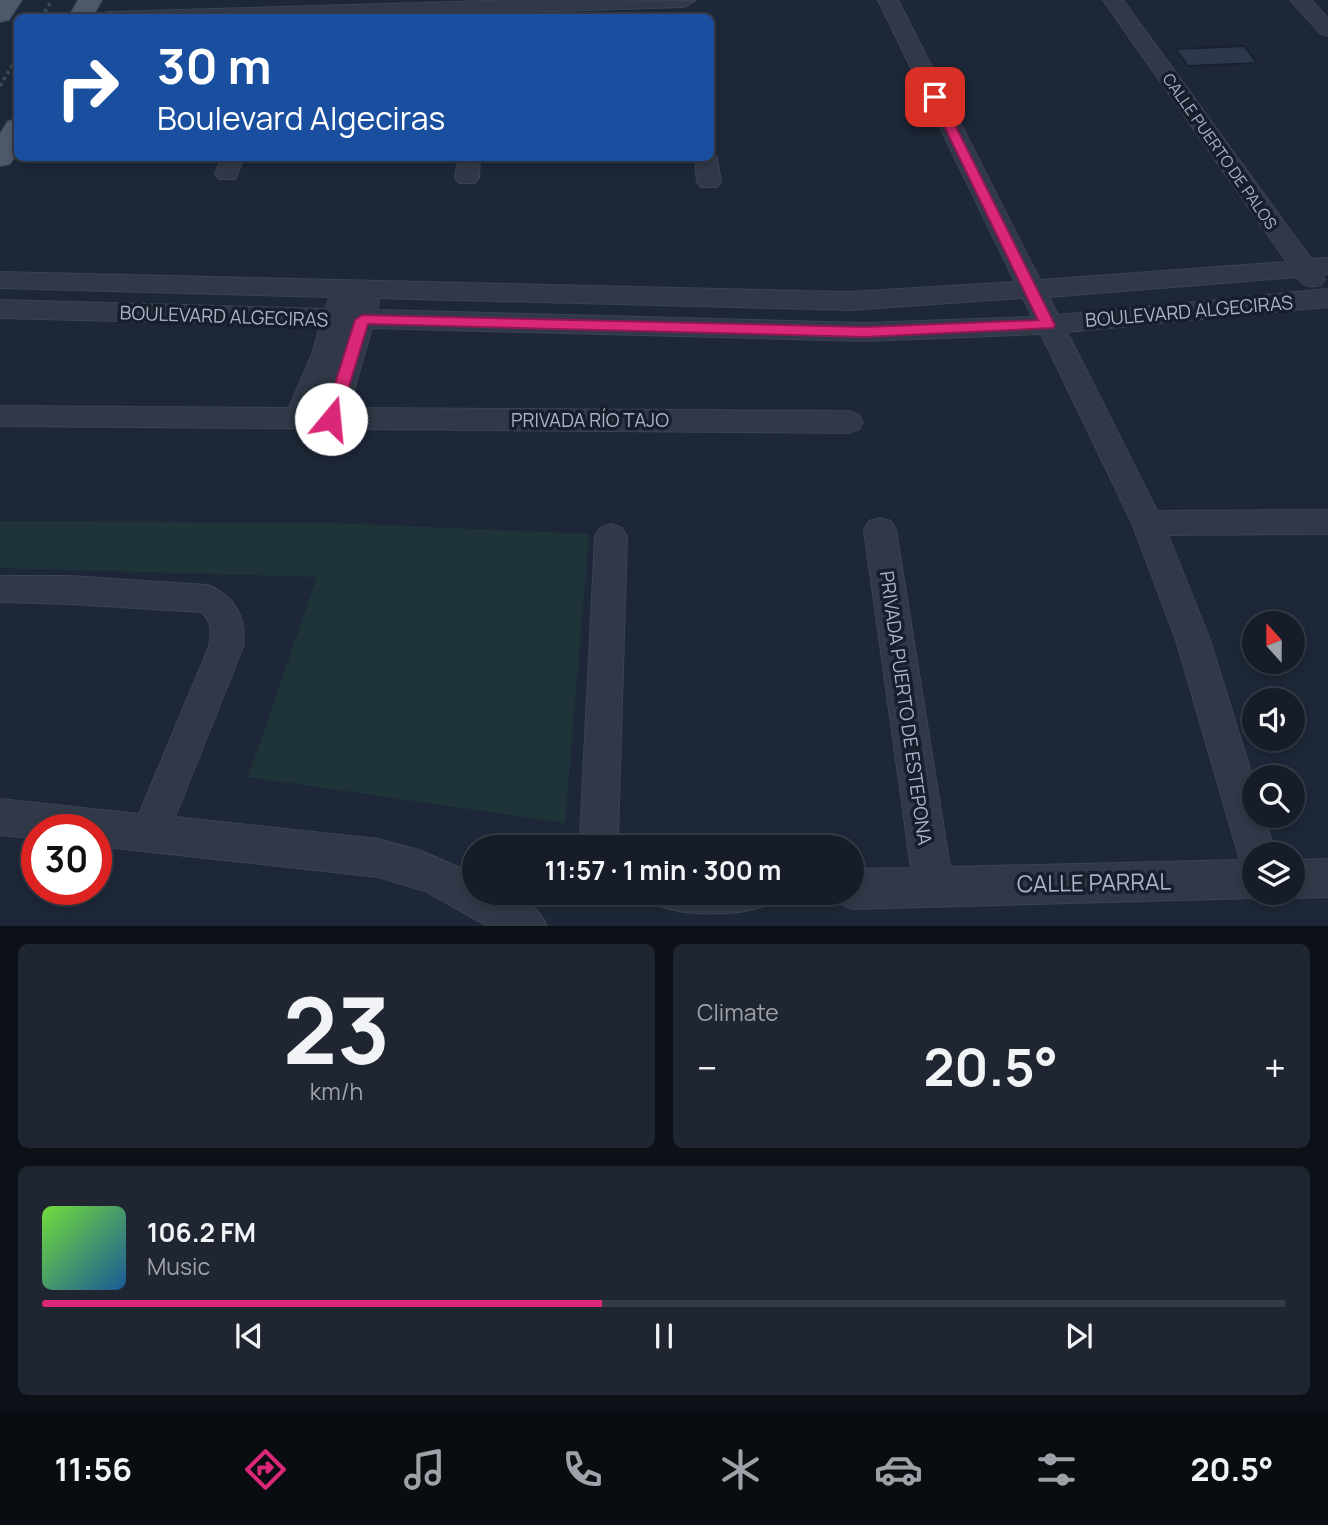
<!DOCTYPE html>
<html lang="en">
<head>
<meta charset="utf-8">
<style>
  :root { --surface:#161d29; --page:#1f2631; --text:#f1f3f6; --muted:#9ea2a8; --line:#353b46; --accent:#db2777 }
  body { margin:0; font-family:Manrope,sans-serif; background:var(--page); color:var(--text); height:100vh; display:flex; flex-direction:column; font-size:26px; white-space:nowrap }
  * { box-sizing:border-box; margin:0 }
  p { font-size:23px; color:var(--muted) }
  .icon { flex:none; width:38px; height:38px; fill:none; stroke:currentColor; stroke-width:2; stroke-linecap:round; stroke-linejoin:round }
  .map { position:relative; height:926px; overflow:hidden }
  .side { display:flex; flex-direction:column; gap:18px; padding:18px; background:#0c1017; flex:1 }
  .side>* { flex:none }
  .banner { position:absolute; left:14px; top:14px; width:700px; height:147px; border-radius:10px; box-shadow:0 4px 10px #0003,0 0 0 2px var(--line); background:#1a4fa0; color:#fff; overflow:hidden }
  .needle { width:46px; rotate:339deg }
  .buttons { position:absolute; left:1242px; top:611px; display:grid; gap:14px }
  .buttons a { display:grid; place-items:center; width:63px; height:63px; border-radius:50%; background:var(--surface); box-shadow:0 4px 10px #0003,0 0 0 2px var(--line); font-size:35px }
  .speed { position:absolute; left:21px; top:814px; display:flex; gap:14px; font-size:35px; font-weight:700; text-align:center }
  .speed>* { display:grid; place-content:center; width:91px; height:91px; border-radius:50%; background:var(--surface); box-shadow:0 4px 10px #0003,0 0 0 2px var(--line); line-height:1 }
  .speed .limit { border:10px solid #d22; background:#fff; color:#111 }
  .pin { position:absolute; display:grid; place-items:center; width:60px; height:60px; color:#fff; margin:-30px; border-radius:14px; box-shadow:0 4px 10px #0006 }
  .me { position:absolute; width:77px; margin:-38px; rotate:17deg; stroke-linejoin:round; filter:drop-shadow(0 0 5px #0008) }
  .turn { display:flex; align-items:center; gap:24px; height:147px; padding:0 28px; font-size:32px }
  .turn .icon { width:91px; height:91px; stroke-width:2.5 }
  .turn b { display:block; font-size:49px; line-height:60px }
  .big { font-size:52px; font-weight:700; line-height:1.1 }
  .side .tile { flex:1; display:flex; flex-direction:column; justify-content:center; gap:10px; min-width:0; padding:0 24px; border-radius:10px; background:var(--page) }
  .side .dial { align-items:center; gap:0 }
  .dial b { font-size:91px; line-height:1 }
  .song { display:flex; align-items:center; gap:21px }
  .cover { width:84px; height:84px; border-radius:10px; background:linear-gradient(135deg,hsl(100 70% 55%),hsl(210 70% 35%)) }
  .played { height:7px; border-radius:4px; background:linear-gradient(90deg,var(--accent) 45%,var(--line) 45%) }
  .keys { display:flex; justify-content:space-around; direction:ltr }
  .heat { display:flex; justify-content:space-between; align-items:center; font-size:38px; direction:ltr }
  .side .tiles { flex:1; display:grid; gap:18px; grid-template-columns:1fr 1fr }
  .tile:last-child { grid-column:span 2 }
  .trip { position:absolute; left:462px; top:835px; width:402px; height:70px; border-radius:35px; background:var(--surface); box-shadow:0 4px 10px #0003,0 0 0 2px var(--line); font-weight:700; line-height:70px; text-align:center }
  .tab-bar { display:flex; height:112px; justify-content:space-around; align-items:center; background:#090c10; color:var(--muted) }
  .tab-bar .icon { width:49px; height:49px }
  .tab-bar .current { color:var(--accent) }
  .tab-bar b { font-size:32px; color:var(--text) }
  .map>svg:first-child { display:block }
</style>
</head>
<body>
<div class="map">
<svg width="1328" height="927" viewBox="0 0 1328 927">
  <rect width="100%" height="100%" fill="#1d2737"/>
  <!-- green -->
  <path fill="#1f3438" d="M0,521L333,523L589,534L565,823L248,777L317,577L0,568Z"/>
  <!-- building -->
  <path fill="#2c384c" stroke="#19212e" stroke-width="2" d="M1244,46L1257,63L1188,66L1176,49Z"/>
  <g fill="none" stroke-linecap="round" stroke-linejoin="round">
    <defs>
      <path id="minor" d="M521,0L695,1L685,7L323,18H98L107,12Z
        M878,0H898L1040,280L1287,262L1103,0H1123L1311,259L1328,258V274L1322,275L1325,279L1321,285C1310,288 1304,287 1297,277L1049,297L1058,315L1328,289V307L1067,332L1157,511L1328,510V534L1168,535L1210,640L1255,785V816H1264L1276,854H1255V892L1269,893L1255,898L852,909L838,903L834,892H852V869L911,868L864,530L869,521L880,518L891,521L896,530L950,867L1240,860L1176,640L1132,523L1041,334L865,341L372,328L349,408L849,411L859,415L863,422L859,429L849,433L0,426V406L289,408L312,354L320,326L0,318V300L325,309L330,297L0,288V272L849,292L1015,282ZM376,298L849,310L1023,298L1032,317L865,323L377,310L379,302ZM331,376L321,408H318Z
        M1290,0H1311L1328,18V36L1321,34Z
        M710,152L717,158L721,182L717,187H701L697,182L695,158H710Z
        M222,158H244L235,179H219L215,174Z
        M458,158H480L479,178L475,183H459L455,178Z
        M611,524L622,528L627,537L618,836L620,847H582L580,836L595,537L600,528Z
        M0,576H70L207,585C235,595 247,618 243,647L175,817L378,839L419,850L474,874V892C504,892 534,895 547,927H489L425,891L378,877L96,846V830H37V839L0,835V799L139,814L209,647C211,632 213,622 201,612L70,604L0,602Z
        M1328,859V897L1293,898L1279,893L1293,892V860Z
        M654,892H770L764,906C740,916 684,916 660,906Z"/>
      <path id="major" d="M0,0H22L9,20L0,22Z
        M78,0H102L92,18H68Z
        M18,119V152L10,164L0,166V134L8,121Z"/>
    </defs>
    <!-- minor casing -->
    <use href="#minor" stroke="#3a4351" stroke-width="2"/>
    <!-- major casing -->
    <use href="#major" stroke="#3a4351" stroke-width="2"/>
    <!-- path -->
    <path stroke="#384e51" stroke-width="3.5" stroke-dasharray="3.5 3.5" stroke-linecap="butt" d="M41,18L52,0
      M0,86L18,56"/>
    <!-- minor -->
    <use href="#minor" fill="#313948" fill-rule="evenodd"/>
    <!-- major -->
    <use href="#major" fill="#4e5868" fill-rule="evenodd"/>
  </g>
  <!-- route -->
  <path fill="#db2777" stroke="#8e194d" stroke-width="2" d="M935,93L941,97L1055,325L1053,328L865,337L368,324L339,419L331,424L324,419L355,320L362,315L865,327L1038,320L930,97Z"/>
  <g text-anchor="middle" stroke-width="7" stroke-linejoin="round" paint-order="stroke">
    <!-- far-street labels -->
    <g font-size="16" fill="#aab4c5" stroke="#171f2c">
      <text transform="translate(1220 151) rotate(55)" y="6">CALLE PUERTO DE PALOS</text>
    </g>
    <!-- street labels -->
    <g font-size="19" fill="#aab4c5" stroke="#171f2c">
      <text transform="translate(1189 311) rotate(-5)" y="7">BOULEVARD ALGECIRAS</text>
      <text transform="translate(224 316) rotate(2)" y="7">BOULEVARD ALGECIRAS</text>
      <text x="590" y="427">PRIVADA RÍO TAJO</text>
      <text transform="translate(906 708) rotate(82)" y="7">PRIVADA PUERTO DE ESTEPONA</text>
    </g>
    <!-- near-street labels -->
    <g font-size="23" fill="#aab4c5" stroke="#171f2c">
      <text transform="translate(1094 883) rotate(-1)" y="8">CALLE PARRAL</text>
    </g>
  </g>
</svg>
<div class="buttons">
<a><svg class="needle" viewBox="-14 -14 28 28"><path d="M0-13l5 13h-10z" fill="#e53935"/><path d="M0 13l5-13h-10z" fill="#9ea2a8"/></svg></a>
<a><svg class="icon" aria-label="sound" viewBox="0 0 24 24"><path d="M4 9h4l5-4v14l-5-4H4zM17 9q2 3 0 6"/></svg></a>
<a><svg class="icon" aria-label="search" viewBox="0 0 24 24"><circle cx="10" cy="10" r="6"/><path d="M15 15l6 6"/></svg></a>
<a><svg class="icon" aria-label="layers" viewBox="0 0 24 24"><path d="M12 4l9 5-9 5-9-5zM3 14l9 5 9-5"/></svg></a>
</div>
<div class="speed"><div class="limit">30</div></div>
<div class="pin" style="left:935px;top:97px;background:#d93025"><svg class="icon" aria-label="arrive" viewBox="0 0 24 24"><path d="M6 21V4h12l-3 4 3 4H6"/></svg></div>
<svg class="me" style="left:331px;top:419px" viewBox="-20 -20 40 40"><circle r="19" fill="#fff"/><path d="M0-13L10 11 0 6-10 11z" fill="#db2777"/></svg>
<div class="trip">11:57 · 1 min · 300 m</div>
<div class="banner">
<div class="turn"><svg class="icon" aria-label="right" viewBox="0 0 24 24"><path d="M7 20v-9h11M14 6l5 5-5 5"/></svg><div><b>30 m</b>Boulevard Algeciras</div></div>
</div>
</div>
<section class="side">
<div class="tiles">
<div class="tile dial"><b>23</b><p>km/h</p></div>
<div class="tile"><p>Climate</p>
<div class="heat"><a>−</a><b class="big">20.5°</b><a>+</a></div>
</div>
<div class="tile">
<div class="song"><i class="cover"></i><div><b>106.2 FM</b><p>Music</p></div></div>
<div class="played"></div>
<div class="keys"><svg class="icon" aria-label="previous" viewBox="0 0 24 24"><path d="M18 5L8 12l10 7zM5 5v14"/></svg><svg class="icon" aria-label="pause" viewBox="0 0 24 24"><path d="M8 5v14M16 5v14"/></svg><svg class="icon" aria-label="next" viewBox="0 0 24 24"><path d="M6 5l10 7-10 7zM19 5v14"/></svg></div>
</div>
</div>
</section>
<nav class="tab-bar">
<b>11:56</b>
<svg class="icon current" aria-label="directions" viewBox="0 0 24 24"><path d="M12 3l9 9-9 9-9-9zM9 14v-3h6M13 9l2 2-2 2"/></svg>
<svg class="icon" aria-label="music" viewBox="0 0 24 24"><path d="M9 18V5l10-2v13"/><circle cx="6" cy="18" r="3"/><circle cx="16" cy="16" r="3"/></svg>
<svg class="icon" aria-label="phone" viewBox="0 0 24 24"><path d="M5 4h4l2 5-3 2q2 4 5 5l2-3 5 2v4C11 20 4 13 5 4z"/></svg>
<svg class="icon" aria-label="climate" viewBox="0 0 24 24"><path d="M12 3v18M4 7l16 10M4 17L20 7"/></svg>
<svg class="icon" aria-label="car" viewBox="0 0 24 24"><path d="M5 17H2v-5l4-1 3-4h7l3 4 3 1v5h-3M9 17h6M6 11h13"/><circle cx="7" cy="17" r="2"/><circle cx="17" cy="17" r="2"/></svg>
<svg class="icon" aria-label="filters" viewBox="0 0 24 24"><path d="M4 7h16M4 17h16"/><circle cx="9" cy="7" r="2"/><circle cx="15" cy="17" r="2"/></svg>
<b>20.5°</b>
</nav>
</body>
</html>
